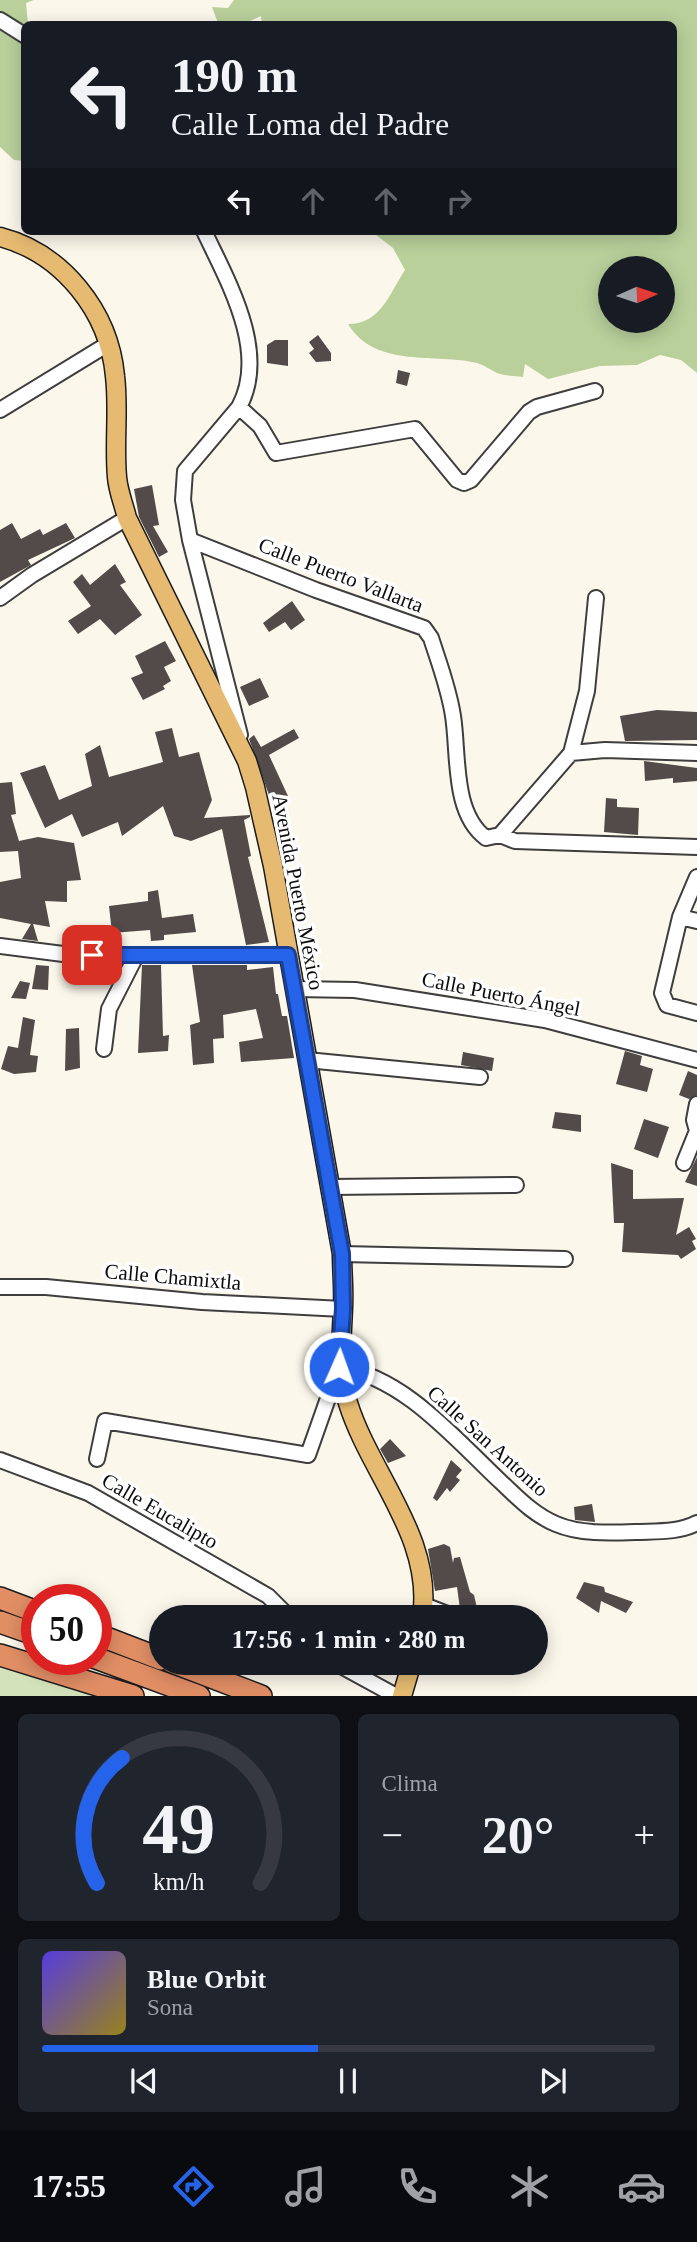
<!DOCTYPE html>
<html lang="es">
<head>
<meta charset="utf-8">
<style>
  :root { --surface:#171b24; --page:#20242c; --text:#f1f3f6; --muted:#9ea1a6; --line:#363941; --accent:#2563eb }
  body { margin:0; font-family:"Times New Roman",serif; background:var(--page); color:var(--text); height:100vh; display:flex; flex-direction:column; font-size:26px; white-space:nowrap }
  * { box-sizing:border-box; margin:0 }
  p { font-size:23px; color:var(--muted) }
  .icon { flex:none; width:38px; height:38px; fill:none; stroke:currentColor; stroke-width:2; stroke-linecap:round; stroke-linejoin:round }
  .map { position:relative; height:1696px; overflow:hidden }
  .sheet { display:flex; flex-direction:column; gap:18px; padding:18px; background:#0d0f14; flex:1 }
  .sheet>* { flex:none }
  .guide { position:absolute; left:21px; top:21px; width:656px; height:214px; border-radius:10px; box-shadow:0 4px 18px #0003; background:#171b24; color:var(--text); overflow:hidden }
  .needle { width:46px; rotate:87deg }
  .buttons { position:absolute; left:598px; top:256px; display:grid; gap:14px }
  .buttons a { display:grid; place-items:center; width:77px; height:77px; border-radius:50%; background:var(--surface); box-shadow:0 4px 18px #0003; font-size:35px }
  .speed { position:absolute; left:21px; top:1584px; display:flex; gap:14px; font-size:35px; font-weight:700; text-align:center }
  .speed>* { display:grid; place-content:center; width:91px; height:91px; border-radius:50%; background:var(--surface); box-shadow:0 4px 18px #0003; line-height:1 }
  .speed .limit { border:10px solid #d22; background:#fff; color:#111 }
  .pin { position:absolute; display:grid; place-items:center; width:60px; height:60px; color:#fff; margin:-30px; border-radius:14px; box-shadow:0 4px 10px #0006 }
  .me { position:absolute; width:77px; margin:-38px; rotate:2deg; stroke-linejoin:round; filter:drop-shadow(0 0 5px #0008) }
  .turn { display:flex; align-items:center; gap:24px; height:147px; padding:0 35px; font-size:32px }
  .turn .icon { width:91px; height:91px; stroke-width:2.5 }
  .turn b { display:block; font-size:49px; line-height:60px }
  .lanes { display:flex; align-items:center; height:66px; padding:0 35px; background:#0003; justify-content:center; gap:35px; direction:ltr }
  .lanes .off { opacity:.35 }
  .big { font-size:52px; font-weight:700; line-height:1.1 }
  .sheet .widget { flex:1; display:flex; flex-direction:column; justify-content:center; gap:10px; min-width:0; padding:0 24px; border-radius:10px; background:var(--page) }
  .sheet .dial { align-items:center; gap:0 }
  .dial svg { height:182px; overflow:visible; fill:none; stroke:var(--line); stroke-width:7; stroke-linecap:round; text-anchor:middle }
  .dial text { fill:var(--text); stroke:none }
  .song { display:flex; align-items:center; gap:21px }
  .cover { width:84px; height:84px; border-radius:10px; background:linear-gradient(135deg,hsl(250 70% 55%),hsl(50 70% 35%)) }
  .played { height:7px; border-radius:4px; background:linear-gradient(90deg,var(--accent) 45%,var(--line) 45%) }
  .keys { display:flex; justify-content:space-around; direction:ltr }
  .heat { display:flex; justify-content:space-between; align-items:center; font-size:38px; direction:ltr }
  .sheet .tiles { flex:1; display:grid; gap:18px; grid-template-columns:1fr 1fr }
  .widget:last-child { grid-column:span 2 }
  .trip { position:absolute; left:149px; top:1605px; width:399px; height:70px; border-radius:35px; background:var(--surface); box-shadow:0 4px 18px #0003; font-weight:700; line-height:70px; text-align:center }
  .tab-bar { display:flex; height:112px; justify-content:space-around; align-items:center; background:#090b0e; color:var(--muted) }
  .tab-bar .icon { width:49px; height:49px }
  .tab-bar .on { color:var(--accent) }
  .tab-bar b { font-size:32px; color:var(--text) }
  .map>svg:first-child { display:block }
</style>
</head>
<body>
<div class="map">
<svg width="697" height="1696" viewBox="0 0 697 1696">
  <rect width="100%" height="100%" fill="#fcf7eb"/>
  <!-- green -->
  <path fill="#d3e2ba" d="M0,1668L102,1696H0Z"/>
  <!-- forest -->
  <path fill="#b9d09b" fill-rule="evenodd" d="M0,0H34L26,3L28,24H24V161L14,160L0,147Z
    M234,0H697V373L681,360L660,355L637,365L600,366L548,379L525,364L523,377C515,376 505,376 497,373C491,370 484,365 477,363C438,353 375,369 348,324C381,324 389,294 405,270L393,248L371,231H674V24H262L261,16L244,24L218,23L212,7L228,8ZM611,268H663V320H611Z"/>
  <!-- building -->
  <path fill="#524b49" d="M318,335L331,353V361L316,362L309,353L314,349L309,342Z
    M275,340H288V366L267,363V345Z
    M398,370L410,373L407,386L396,383Z
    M152,485L159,525L153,526L168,552L159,557L139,517L134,489Z
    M12,523L21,539L40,529L43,535L66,523L75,538L28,560L31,565L0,582V530Z
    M115,564L126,582L120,585L142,615L115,635L100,619L78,634L68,621L91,606L73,582L82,574L90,585Z
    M292,601L305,620L291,630L285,622L269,632L263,623Z
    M165,641L176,661L164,667L171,681L163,686L165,689L143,700L131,678L143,673L135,656Z
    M260,678L269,697L249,706L240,687Z
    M657,710L697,712V740L625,741L620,716Z
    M172,728L179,757L199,752L212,800L204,818L250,815V817L244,820L251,856L248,857L269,942L246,945L222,829L191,841L174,836L163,806L122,836L118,822L82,837L72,814L45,828L20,773L45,765L59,800L92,786L85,754L100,745L109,777L163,762L155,732Z
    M294,729L299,738L269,755L288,796L277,800L274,792L269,795L249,739L254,735L261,747Z
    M644,761L697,768V781L673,783V778L645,781Z
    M12,782L16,814L11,815L19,841L38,837L74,843L81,880L67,881V902L45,901L50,927L33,924L38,941L22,939L31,924L0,918V882L21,878L18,851L0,852V783Z
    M606,798L617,799V807L639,808L638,835L604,832Z
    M158,890L162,918L193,914L196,932L164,935V940L151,941L150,930L112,933L109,906L148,901V892Z
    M36,965L49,966L48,990L32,989Z
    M142,965H161L163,1036L169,1035L168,1051L138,1053Z
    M192,965H247V970L273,967L276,994H278L282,1016H287L294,1058L241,1062L239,1042L263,1038L256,1009L223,1015L224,1038L213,1039L214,1063L193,1065L190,1025L200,1022Z
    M20,981L30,983L26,999L11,998Z
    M23,1017L35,1020L30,1055L38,1056L36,1072L14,1074L1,1069L8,1046L18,1048Z
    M79,1028L80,1068L65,1071L66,1029Z
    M625,1051L642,1056L640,1065L653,1069L647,1092L616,1084Z
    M463,1052L494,1058L492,1071L461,1065Z
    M688,1071L697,1075V1095L689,1099L679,1095Z
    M555,1112L581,1115V1132L552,1128Z
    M644,1119L669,1127L658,1158L634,1149Z
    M697,1157V1186L685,1182Z
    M611,1163L633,1170V1199L684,1198L676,1235L689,1227L696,1239L692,1241L696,1249L681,1259L678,1255L622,1252L624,1223H614Z
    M390,1439L406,1456L388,1463L380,1449Z
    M451,1460L462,1470L456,1477L460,1480L450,1492L447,1488L437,1501L433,1498Z
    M592,1504L595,1522L575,1520L574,1507Z
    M444,1544L450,1547L453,1563L454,1558L460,1557L470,1592L474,1595L479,1617H464L460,1609L457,1587L435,1591L428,1549Z
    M584,1582L604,1587L605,1592L633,1602L626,1613L601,1601L599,1613L576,1598Z"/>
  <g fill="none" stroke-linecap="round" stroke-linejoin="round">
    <defs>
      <path id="minor" d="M0,20L24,35
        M204,231C228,282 269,352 239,407L185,471L183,500L190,540L240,735
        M239,407L260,426L276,453L415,429L457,480L464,483L471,480L529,412L537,407L595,391
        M0,410L108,344
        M190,540L316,590L424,628L431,638C439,663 449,689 453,716C459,754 452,813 486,838L500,835L515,841L697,847
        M0,598L32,575L127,518
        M571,753L605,750L697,753
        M500,835L571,753L587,691L596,598
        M697,877L680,917L662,993L667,1005L697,1013
        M680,917L697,921
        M0,946L71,955H288
        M295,989L355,990L545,1020L697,1060
        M104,1049L109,1009L136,956
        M307,1060L480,1077
        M684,1163L697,1131L694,1120L697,1104
        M330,1187L516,1185
        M342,1254L565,1259
        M0,1287H46L202,1302L343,1309
        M97,1459L105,1421L308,1455L339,1367C405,1378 454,1438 501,1482C518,1498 534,1515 556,1524C579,1534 609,1533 635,1532C655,1531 678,1533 697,1523
        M0,1460L88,1493L268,1596L289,1617
        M424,1605L455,1617
        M334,1662L396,1696"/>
      <path id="major" d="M0,237C62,253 109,311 115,376C119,409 114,443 117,477C118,491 124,505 127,518L247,761L255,787L273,866L342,1254C342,1271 344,1290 343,1307C342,1341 337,1369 348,1403C370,1474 434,1538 422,1617
        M402,1696L412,1662"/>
      <path id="highway" d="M0,1598L37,1612
        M0,1622L37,1635
        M96,1634L161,1659
        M0,1655L133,1696
        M96,1658L199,1696
        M172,1662L261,1696"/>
    </defs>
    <!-- minor casing -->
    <use href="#minor" stroke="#3e3e3e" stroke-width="18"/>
    <!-- major casing -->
    <use href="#major" stroke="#1c1c1c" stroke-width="21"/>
    <!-- highway casing -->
    <use href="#highway" stroke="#1c1c1c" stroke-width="24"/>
    <!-- minor -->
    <use href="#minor" stroke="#fff" stroke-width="14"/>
    <!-- major -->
    <use href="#major" stroke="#e6bb71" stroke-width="18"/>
    <!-- highway -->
    <use href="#highway" stroke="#e18e65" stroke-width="21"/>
  </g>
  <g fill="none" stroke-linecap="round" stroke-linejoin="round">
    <defs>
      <path id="route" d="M92,955H288L342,1254L343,1309L339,1367"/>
    </defs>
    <!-- route casing -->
    <use href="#route" stroke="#184099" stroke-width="18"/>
    <!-- route -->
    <use href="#route" stroke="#2563eb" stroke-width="12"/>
  </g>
  <g text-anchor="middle" stroke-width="7" stroke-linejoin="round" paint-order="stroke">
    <!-- street labels -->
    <g font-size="21" fill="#0b0b0b" stroke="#fff">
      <text transform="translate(341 575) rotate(21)" y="7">Calle Puerto Vallarta</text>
      <text transform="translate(298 892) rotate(79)" y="7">Avenida Puerto México</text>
      <text transform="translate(501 994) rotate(11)" y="7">Calle Puerto Ángel</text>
      <text transform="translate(173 1277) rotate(5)" y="7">Calle Chamixtla</text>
      <text transform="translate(488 1441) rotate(42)" y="7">Calle San Antonio</text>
      <text transform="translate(160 1511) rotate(30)" y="7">Calle Eucalipto</text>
    </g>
  </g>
</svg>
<div class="buttons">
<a><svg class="needle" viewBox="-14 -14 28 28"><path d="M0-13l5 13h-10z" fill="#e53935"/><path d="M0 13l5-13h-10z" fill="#9ea1a6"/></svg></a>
</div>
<div class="speed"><div class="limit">50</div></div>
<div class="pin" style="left:92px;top:955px;background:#d93025"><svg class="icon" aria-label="arrive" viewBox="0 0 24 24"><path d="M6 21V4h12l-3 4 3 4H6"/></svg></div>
<svg class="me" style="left:339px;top:1367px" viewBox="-20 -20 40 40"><circle r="17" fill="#2563eb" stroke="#fff" stroke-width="3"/><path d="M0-11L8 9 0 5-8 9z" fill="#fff"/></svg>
<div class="trip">17:56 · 1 min · 280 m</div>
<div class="guide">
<div class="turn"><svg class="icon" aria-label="left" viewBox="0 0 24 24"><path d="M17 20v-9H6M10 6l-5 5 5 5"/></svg><div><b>190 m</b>Calle Loma del Padre</div></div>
<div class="lanes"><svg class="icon" aria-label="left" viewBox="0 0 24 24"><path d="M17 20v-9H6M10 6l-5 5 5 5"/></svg><svg class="icon off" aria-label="ahead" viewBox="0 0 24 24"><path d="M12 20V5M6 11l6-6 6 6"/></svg><svg class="icon off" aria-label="ahead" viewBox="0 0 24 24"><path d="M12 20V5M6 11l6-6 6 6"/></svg><svg class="icon off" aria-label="right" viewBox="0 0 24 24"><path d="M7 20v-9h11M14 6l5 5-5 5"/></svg></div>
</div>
</div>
<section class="sheet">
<div class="tiles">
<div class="widget dial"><svg viewBox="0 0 100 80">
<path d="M14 69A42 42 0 1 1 86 69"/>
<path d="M14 69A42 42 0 0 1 25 14" stroke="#2563eb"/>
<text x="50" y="56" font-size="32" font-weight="700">49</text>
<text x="50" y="72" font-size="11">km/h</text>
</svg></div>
<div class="widget"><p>Clima</p>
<div class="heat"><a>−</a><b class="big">20°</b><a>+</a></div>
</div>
<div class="widget">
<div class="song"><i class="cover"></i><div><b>Blue Orbit</b><p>Sona</p></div></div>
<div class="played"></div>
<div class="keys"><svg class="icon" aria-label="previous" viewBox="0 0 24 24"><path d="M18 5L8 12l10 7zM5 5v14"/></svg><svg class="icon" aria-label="pause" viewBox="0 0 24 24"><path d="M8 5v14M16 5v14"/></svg><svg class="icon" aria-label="next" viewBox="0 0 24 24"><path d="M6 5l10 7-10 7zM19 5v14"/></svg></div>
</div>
</div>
</section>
<nav class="tab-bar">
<b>17:55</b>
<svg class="icon on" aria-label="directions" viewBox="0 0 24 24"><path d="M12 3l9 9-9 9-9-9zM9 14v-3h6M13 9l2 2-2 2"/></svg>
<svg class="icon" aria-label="music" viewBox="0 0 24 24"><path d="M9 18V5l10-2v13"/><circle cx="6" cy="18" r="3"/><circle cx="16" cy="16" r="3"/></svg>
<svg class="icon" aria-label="phone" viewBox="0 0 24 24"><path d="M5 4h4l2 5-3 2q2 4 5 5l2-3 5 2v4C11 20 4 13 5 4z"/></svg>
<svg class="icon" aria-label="climate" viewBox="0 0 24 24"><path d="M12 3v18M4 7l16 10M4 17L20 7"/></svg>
<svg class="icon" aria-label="car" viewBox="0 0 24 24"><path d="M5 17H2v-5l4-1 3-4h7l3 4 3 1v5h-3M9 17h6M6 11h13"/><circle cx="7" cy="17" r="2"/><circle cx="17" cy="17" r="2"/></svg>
</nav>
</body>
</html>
